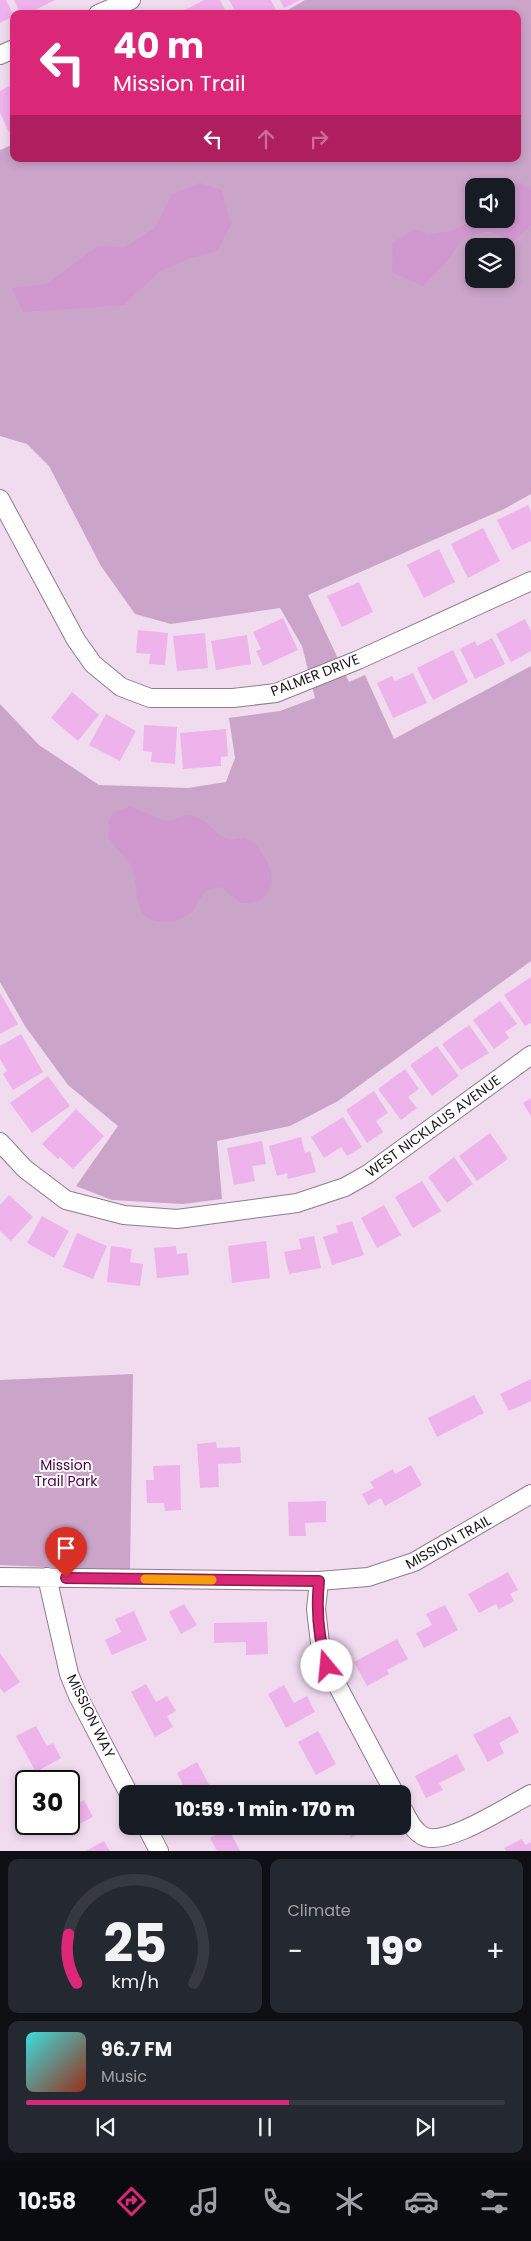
<!DOCTYPE html>
<html lang="en">
<head>
<meta charset="utf-8">
<style>
  :root { --surface:#171b24; --page:#242831; --text:#f1f3f6; --muted:#9ea1a6; --line:#363941; --accent:#db2777 }
  body { margin:0; font-family:Poppins,sans-serif; background:var(--page); color:var(--text); height:100vh; display:flex; flex-direction:column; font-size:19px; white-space:nowrap }
  * { box-sizing:border-box; margin:0 }
  p { font-size:16px; color:var(--muted) }
  .icon { flex:none; width:28px; height:28px; fill:none; stroke:currentColor; stroke-width:2; stroke-linecap:round; stroke-linejoin:round }
  .map { position:relative; height:1851px; overflow:hidden }
  .details { display:flex; flex-direction:column; gap:8px; padding:8px; background:#0d0f14; flex:1 }
  .details>* { flex:none }
  .hud { position:absolute; left:10px; top:10px; width:511px; height:152px; border-radius:10px; box-shadow:0 2px 8px #0003; background:#db2777; color:#fff; overflow:hidden }
  .controls { position:absolute; left:465px; top:178px; display:grid; gap:10px }
  .controls a { display:grid; place-items:center; width:50px; height:50px; border-radius:10px; background:var(--surface); box-shadow:0 2px 8px #0003; font-size:25px }
  .speed { position:absolute; left:15px; top:1770px; display:flex; gap:10px; font-size:25px; font-weight:700; text-align:center }
  .speed>* { display:grid; place-content:center; width:65px; height:65px; border-radius:50%; background:var(--surface); box-shadow:0 2px 8px #0003; line-height:1 }
  .speed .limit { border:2px solid #111; border-radius:8px; background:#fff; color:#111 }
  .pin { position:absolute; display:grid; place-items:center; width:42px; height:42px; color:#fff; margin:-51px -21px; border-radius:50% 50% 50% 0; rotate:-45deg; box-shadow:0 0 5px #0007 }
  .pin .icon { rotate:45deg }
  .me { position:absolute; width:55px; margin:-28px; rotate:343deg; stroke-linejoin:round; filter:drop-shadow(0 0 4px #0008) }
  .turn { display:flex; align-items:center; gap:18px; height:105px; padding:0 20px; font-size:22px }
  .turn .icon { width:65px; height:65px; stroke-width:2.5 }
  .turn b { display:block; font-size:35px; line-height:42px }
  .lanes { display:flex; align-items:center; height:48px; padding:0 20px; background:#0003; justify-content:center; gap:25px; direction:ltr }
  .lanes .off { opacity:.35 }
  .big { font-size:38px; font-weight:800; line-height:1.1 }
  .details .card { flex:1; display:flex; flex-direction:column; justify-content:center; gap:8px; min-width:0; padding:0 18px; border-radius:10px; background:var(--page) }
  .details .dial { align-items:center; gap:0 }
  .dial svg { height:130px; overflow:visible; fill:none; stroke:var(--line); stroke-width:7; stroke-linecap:round; text-anchor:middle }
  .dial text { fill:var(--text); stroke:none }
  .song { display:flex; align-items:center; gap:15px }
  .cover { width:60px; height:60px; border-radius:8px; background:linear-gradient(135deg,hsl(180 70% 55%),hsl(10 70% 35%)) }
  .played { height:5px; border-radius:2px; background:linear-gradient(90deg,var(--accent) 55%,var(--line) 55%) }
  .keys { display:flex; justify-content:space-around; direction:ltr }
  .heat { display:flex; justify-content:space-between; align-items:center; font-size:28px; direction:ltr }
  .details .tiles { flex:1; display:grid; gap:8px; grid-template-columns:1fr 1fr }
  .card:last-child { grid-column:span 2 }
  .trip { position:absolute; left:119px; top:1785px; width:292px; height:50px; border-radius:10px; background:var(--surface); box-shadow:0 2px 8px #0003; font-weight:800; line-height:50px; text-align:center }
  .dock { display:flex; height:80px; justify-content:space-around; align-items:center; background:#090b0e; color:var(--muted) }
  .dock .icon { width:35px; height:35px }
  .dock .active { color:var(--accent) }
  .dock b { font-size:22px; color:var(--text) }
  .map>svg:first-child { display:block }
</style>
</head>
<body>
<div class="map">
<svg width="531" height="1851" viewBox="0 0 531 1851">
  <rect width="100%" height="100%" fill="#f0dbef"/>
  <!-- green -->
  <path fill="#cba4c9" fill-rule="evenodd" d="M305,0H531V494L504,509L308,595L349,682L365,675L394,739L531,666V961L338,1101L290,1126L217,1141L222,1199L183,1204L112,1200L76,1186L118,1126L68,1085L25,1026L0,982V704L39,745L99,785L188,788L226,782L235,758L229,718L280,711L315,698L302,646L280,608L171,624L135,614L101,566L49,466L27,444L0,436V150L14,144V159H518V14H281ZM474,186H506V219H474ZM474,246H506V279H474Z
    M133,1374L130,1571L0,1565V1380Z"/>
  <!-- water -->
  <path fill="#d197cf" d="M200,183L222,190L231,225L217,251L191,258L160,271L124,305L23,312L12,288L47,284L98,246L125,247L155,228L171,195Z
    M520,183L531,191V225L514,241L489,231L464,237L446,263L423,286L392,272L393,243L414,229L428,235L455,230L474,219H506V186H503Z
    M130,807C142,810 155,819 167,821C176,821 185,813 194,816C212,821 220,848 244,837C263,846 282,878 264,897C258,903 249,903 241,903L221,887C202,888 203,897 193,910C187,917 175,923 165,922C127,921 142,886 131,866C125,856 115,848 109,838C107,817 109,811 130,807Z"/>
  <!-- building -->
  <path fill="#efb3ec" d="M0,0H6L14,16L0,23Z
    M14,0H55L27,14H21Z
    M204,0H220L227,14H185L183,11Z
    M229,0H271L276,10L270,14H237Z
    M280,0H300L284,8Z
    M14,84V130L9,132L0,113V91Z
    M528,505L531,512V541L512,550L497,520Z
    M483,528L500,561L468,578L451,544Z
    M439,549L455,582L424,598L407,565Z
    M359,582L373,612L342,627L327,596Z
    M283,618L298,650L263,666L256,651L261,649L253,632Z
    M525,619L531,631V651L511,662L496,634Z
    M138,630L168,633L165,665L149,664L150,654L136,653Z
    M205,633L208,668L177,671L173,636Z
    M247,635L251,664L216,670L211,641Z
    M492,638L505,664L475,679L460,649L475,641L477,646Z
    M453,650L468,682L433,700L417,668Z
    M413,673L427,703L393,718L377,683L392,676L395,681Z
    M72,692L99,715L78,741L51,718Z
    M106,714L136,731L120,761L89,745Z
    M144,725L177,727L175,764L151,762L152,752L143,751Z
    M226,729L228,756L221,757V766L183,769L180,733Z
    M531,977V1023L525,1026L504,995Z
    M0,993L18,1024L0,1034Z
    M500,1001L517,1024L505,1032L509,1038L494,1049L473,1020Z
    M469,1025L489,1053L461,1070L442,1044Z
    M21,1034L43,1072L13,1090L3,1074L7,1071L0,1059V1046Z
    M437,1046L459,1076L432,1096L410,1065Z
    M405,1069L419,1089L408,1097L417,1108L401,1120L378,1089Z
    M48,1076L70,1106L32,1133L10,1103Z
    M374,1091L388,1113L376,1121L383,1132L367,1143L346,1110Z
    M531,1098V1116L523,1103Z
    M76,1109L104,1136L73,1169L60,1157L58,1159L42,1144Z
    M343,1117L362,1147L347,1156L341,1147L324,1158L311,1137Z
    M490,1133L508,1159L477,1181L459,1156Z
    M301,1137L305,1153L310,1151L316,1172L288,1179L287,1173L277,1176L269,1146Z
    M262,1141L266,1164L252,1166L255,1181L234,1185L227,1148Z
    M454,1157L473,1184L447,1203L428,1177Z
    M422,1181L441,1211L413,1228L395,1197Z
    M9,1195L33,1217L11,1241L0,1231V1205Z
    M384,1205L401,1235L377,1248L361,1218Z
    M42,1216L69,1231L54,1258L27,1243Z
    M352,1221L364,1255L332,1265L323,1237L338,1232L336,1226Z
    M77,1233L107,1246L93,1279L63,1267Z
    M314,1236L321,1268L289,1274L284,1252L301,1249L299,1239Z
    M266,1241L270,1278L232,1283L228,1246Z
    M111,1246L132,1249L130,1262L143,1264L140,1286L107,1282Z
    M176,1246L177,1254L187,1253L189,1275L157,1278L154,1248Z
    M531,1379V1401L509,1411L500,1394Z
    M474,1395L484,1413L437,1437L428,1418Z
    M216,1442L217,1448L240,1447L241,1463L218,1464L219,1487L200,1488L197,1444Z
    M180,1465L181,1510L165,1511L164,1503H147L146,1480H154L153,1466Z
    M411,1465L422,1485L385,1506L381,1498L368,1505L362,1494L374,1488L370,1482L393,1469L395,1474Z
    M326,1501V1522L305,1523L306,1536H289L288,1502Z
    M508,1572L518,1590L510,1594L514,1601L499,1609L496,1604L479,1613L468,1594Z
    M184,1604L197,1625L181,1634L169,1612Z
    M445,1605L458,1630L424,1648L416,1633L432,1625L426,1614Z
    M134,1611L147,1640L112,1655L105,1640L121,1632L115,1619Z
    M267,1622L268,1654L246,1655V1642L214,1643V1623Z
    M397,1639L408,1659L387,1670L389,1674L367,1686L354,1662Z
    M0,1653L20,1682L4,1693L0,1688Z
    M146,1684L156,1702L167,1696L176,1711L167,1716L173,1727L155,1737L131,1692Z
    M284,1685L294,1703L307,1696L315,1712L286,1728L268,1694Z
    M510,1716L519,1732L499,1743L504,1753L488,1762L473,1735Z
    M36,1726L47,1746L53,1743L61,1758L36,1772L16,1736Z
    M318,1731L336,1764L316,1775L298,1742Z
    M457,1754L465,1770L439,1783L443,1790L426,1798L415,1776Z
    M197,1762L214,1794H188L177,1773Z
    M70,1790L77,1804L84,1800L93,1817L69,1829L66,1824H69Z
    M345,1826H373L351,1838Z
    M228,1828L240,1851H217L210,1838Z
    M522,1839L525,1845L531,1842V1851H506L504,1848Z
    M104,1841L110,1851H86Z"/>
  <g fill="none" stroke-linecap="round" stroke-linejoin="round">
    <defs>
      <path id="minor" d="M98,14L131,0
        M0,55L14,49
        M0,499L76,640L93,664L121,687L150,698H233L276,693L358,660L531,581
        M0,1142L25,1169L66,1200L124,1215L177,1219L297,1203L345,1187L368,1174L531,1055
        M0,1577L319,1581L368,1577L414,1562L531,1494
        M47,1577L69,1674L78,1696L129,1794
        M319,1581L316,1609L320,1643L327,1666L395,1794
        M402,1808C408,1818 412,1830 423,1836C445,1848 509,1805 531,1794
        M146,1826L159,1851"/>
    </defs>
    <!-- minor casing -->
    <use href="#minor" stroke="#8f7c8e" stroke-width="20"/>
    <!-- minor -->
    <use href="#minor" stroke="#fff" stroke-width="18"/>
  </g>
  <g fill="none" stroke-linecap="round" stroke-linejoin="round">
    <defs>
      <path id="route" d="M66,1578L319,1581C316,1611 318,1637 327,1666"/>
    </defs>
    <!-- route casing -->
    <use href="#route" stroke="#8e194d" stroke-width="12"/>
    <!-- route -->
    <use href="#route" stroke="#db2777" stroke-width="9"/>
    <!-- slow -->
    <path stroke="#f59e0b" stroke-width="9" d="M145,1579L212,1580"/>
  </g>
  <g text-anchor="middle" stroke-width="4" stroke-linejoin="round" paint-order="stroke">
    <!-- street labels -->
    <g font-size="14" fill="#1b141a" stroke="#fff">
      <text transform="translate(315 675) rotate(-21)" y="5">PALMER DRIVE</text>
      <text transform="translate(433 1126) rotate(-36)" y="5">WEST NICKLAUS AVENUE</text>
      <text transform="translate(448 1542) rotate(-29)" y="5">MISSION TRAIL</text>
      <text transform="translate(91 1716) rotate(64)" y="5">MISSION WAY</text>
    </g>
    <!-- park labels -->
    <g font-size="14" fill="#490049" stroke="#fff">
      <text x="66" y="1470">Mission<tspan x="66" dy="16">Trail Park</tspan></text>
    </g>
  </g>
</svg>
<div class="controls">
<a><svg class="icon" aria-label="sound" viewBox="0 0 24 24"><path d="M4 9h4l5-4v14l-5-4H4zM17 9q2 3 0 6"/></svg></a>
<a><svg class="icon" aria-label="layers" viewBox="0 0 24 24"><path d="M12 4l9 5-9 5-9-5zM3 14l9 5 9-5"/></svg></a>
</div>
<div class="speed"><div class="limit">30</div></div>
<div class="pin" style="left:66px;top:1578px;background:#d93025"><svg class="icon" aria-label="arrive" viewBox="0 0 24 24"><path d="M6 21V4h12l-3 4 3 4H6"/></svg></div>
<svg class="me" style="left:327px;top:1666px" viewBox="-20 -20 40 40"><circle r="19" fill="#fff"/><path d="M0-13L10 11 0 6-10 11z" fill="#db2777"/></svg>
<div class="trip">10:59 · 1 min · 170 m</div>
<div class="hud">
<div class="turn"><svg class="icon" aria-label="left" viewBox="0 0 24 24"><path d="M17 20v-9H6M10 6l-5 5 5 5"/></svg><div><b>40 m</b>Mission Trail</div></div>
<div class="lanes"><svg class="icon" aria-label="left" viewBox="0 0 24 24"><path d="M17 20v-9H6M10 6l-5 5 5 5"/></svg><svg class="icon off" aria-label="ahead" viewBox="0 0 24 24"><path d="M12 20V5M6 11l6-6 6 6"/></svg><svg class="icon off" aria-label="right" viewBox="0 0 24 24"><path d="M7 20v-9h11M14 6l5 5-5 5"/></svg></div>
</div>
</div>
<section class="details">
<div class="tiles">
<div class="card dial"><svg viewBox="0 0 100 80">
<path d="M14 69A42 42 0 1 1 86 69"/>
<path d="M14 69A42 42 0 0 1 9 39" stroke="#db2777"/>
<text x="50" y="56" font-size="32" font-weight="700">25</text>
<text x="50" y="72" font-size="11">km/h</text>
</svg></div>
<div class="card"><p>Climate</p>
<div class="heat"><a>−</a><b class="big">19°</b><a>+</a></div>
</div>
<div class="card">
<div class="song"><i class="cover"></i><div><b>96.7 FM</b><p>Music</p></div></div>
<div class="played"></div>
<div class="keys"><svg class="icon" aria-label="previous" viewBox="0 0 24 24"><path d="M18 5L8 12l10 7zM5 5v14"/></svg><svg class="icon" aria-label="pause" viewBox="0 0 24 24"><path d="M8 5v14M16 5v14"/></svg><svg class="icon" aria-label="next" viewBox="0 0 24 24"><path d="M6 5l10 7-10 7zM19 5v14"/></svg></div>
</div>
</div>
</section>
<nav class="dock">
<b>10:58</b>
<svg class="icon active" aria-label="directions" viewBox="0 0 24 24"><path d="M12 3l9 9-9 9-9-9zM9 14v-3h6M13 9l2 2-2 2"/></svg>
<svg class="icon" aria-label="music" viewBox="0 0 24 24"><path d="M9 18V5l10-2v13"/><circle cx="6" cy="18" r="3"/><circle cx="16" cy="16" r="3"/></svg>
<svg class="icon" aria-label="phone" viewBox="0 0 24 24"><path d="M5 4h4l2 5-3 2q2 4 5 5l2-3 5 2v4C11 20 4 13 5 4z"/></svg>
<svg class="icon" aria-label="climate" viewBox="0 0 24 24"><path d="M12 3v18M4 7l16 10M4 17L20 7"/></svg>
<svg class="icon" aria-label="car" viewBox="0 0 24 24"><path d="M5 17H2v-5l4-1 3-4h7l3 4 3 1v5h-3M9 17h6M6 11h13"/><circle cx="7" cy="17" r="2"/><circle cx="17" cy="17" r="2"/></svg>
<svg class="icon" aria-label="filters" viewBox="0 0 24 24"><path d="M4 7h16M4 17h16"/><circle cx="9" cy="7" r="2"/><circle cx="15" cy="17" r="2"/></svg>
</nav>
</body>
</html>
